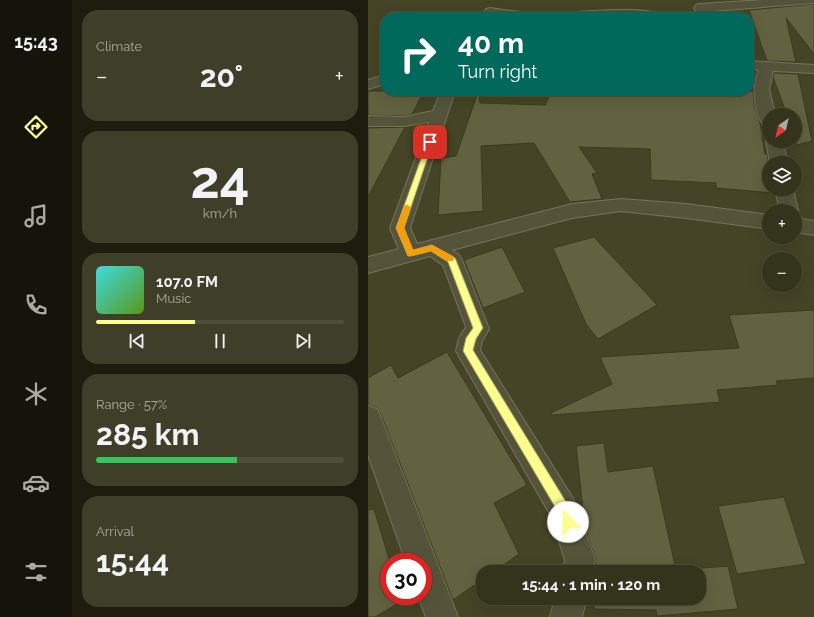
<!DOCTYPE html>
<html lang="en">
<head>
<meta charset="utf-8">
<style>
  :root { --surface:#34331c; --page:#3f3f29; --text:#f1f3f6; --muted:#a9aaa3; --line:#4e4e3b; --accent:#fdfc8f }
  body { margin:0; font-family:Raleway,sans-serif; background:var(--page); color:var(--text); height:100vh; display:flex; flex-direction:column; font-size:15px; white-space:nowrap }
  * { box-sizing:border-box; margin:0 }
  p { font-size:13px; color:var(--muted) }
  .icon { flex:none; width:22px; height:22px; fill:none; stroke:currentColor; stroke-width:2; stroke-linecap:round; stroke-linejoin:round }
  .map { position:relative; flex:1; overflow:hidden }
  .side { display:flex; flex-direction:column; gap:10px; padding:10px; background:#1d1c0f; width:296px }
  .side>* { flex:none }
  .hud { position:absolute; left:12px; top:12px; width:374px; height:84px; border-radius:16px; box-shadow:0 4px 16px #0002,0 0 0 1px var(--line); background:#00695c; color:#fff; overflow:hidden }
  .needle { width:26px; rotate:214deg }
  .buttons { position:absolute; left:394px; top:108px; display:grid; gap:8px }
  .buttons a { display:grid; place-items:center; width:40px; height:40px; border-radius:50%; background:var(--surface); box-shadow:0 4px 16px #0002,0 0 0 1px var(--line); font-size:20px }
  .speed { position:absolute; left:12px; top:553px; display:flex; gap:8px; font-size:20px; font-weight:700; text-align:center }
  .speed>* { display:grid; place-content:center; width:52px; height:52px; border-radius:50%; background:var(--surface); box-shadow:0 4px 16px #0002,0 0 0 1px var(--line); line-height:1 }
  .speed .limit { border:6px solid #d22; background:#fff; color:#111 }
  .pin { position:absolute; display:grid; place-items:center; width:34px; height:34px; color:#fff; margin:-17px; border-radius:8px; box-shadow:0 2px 6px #0006 }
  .me { position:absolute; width:44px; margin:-22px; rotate:338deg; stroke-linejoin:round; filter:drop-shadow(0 0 3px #0008) }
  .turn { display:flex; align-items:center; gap:14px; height:84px; padding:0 12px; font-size:18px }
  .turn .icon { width:52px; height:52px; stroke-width:2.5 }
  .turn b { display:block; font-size:28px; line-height:34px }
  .big { font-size:30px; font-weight:700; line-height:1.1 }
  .side .card { flex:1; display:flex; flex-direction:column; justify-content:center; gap:6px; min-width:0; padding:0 14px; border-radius:16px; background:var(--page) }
  .side .dial { align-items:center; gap:0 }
  .dial b { font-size:52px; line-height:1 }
  .song { display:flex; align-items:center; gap:12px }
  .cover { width:48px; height:48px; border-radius:6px; background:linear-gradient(135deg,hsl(180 70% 55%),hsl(90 70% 35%)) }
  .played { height:4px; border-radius:2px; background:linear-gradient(90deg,var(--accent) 40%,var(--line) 40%) }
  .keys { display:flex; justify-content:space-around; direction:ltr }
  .heat { display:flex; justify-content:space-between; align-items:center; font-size:22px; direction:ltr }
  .charge { height:6px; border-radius:3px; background:linear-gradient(90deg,#34c759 57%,var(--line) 0) }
  .trip { position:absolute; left:108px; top:565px; width:230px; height:40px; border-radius:16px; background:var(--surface); box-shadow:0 4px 16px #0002,0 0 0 1px var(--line); font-weight:700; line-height:40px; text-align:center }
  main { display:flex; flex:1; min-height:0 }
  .menu { display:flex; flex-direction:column; width:72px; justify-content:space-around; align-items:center; background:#15140b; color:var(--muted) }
  .menu .icon { width:28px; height:28px }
  .menu .on { color:var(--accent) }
  .menu b { font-size:18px; color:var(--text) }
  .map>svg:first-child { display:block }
</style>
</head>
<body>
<main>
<nav class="menu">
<b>15:43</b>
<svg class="icon on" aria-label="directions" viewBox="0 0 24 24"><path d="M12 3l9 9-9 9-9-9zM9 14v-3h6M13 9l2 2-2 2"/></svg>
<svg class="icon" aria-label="music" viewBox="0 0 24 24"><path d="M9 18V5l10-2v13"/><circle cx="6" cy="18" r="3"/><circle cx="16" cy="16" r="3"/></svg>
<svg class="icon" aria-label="phone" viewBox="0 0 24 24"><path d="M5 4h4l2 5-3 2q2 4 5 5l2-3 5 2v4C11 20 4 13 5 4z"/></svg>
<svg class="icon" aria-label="climate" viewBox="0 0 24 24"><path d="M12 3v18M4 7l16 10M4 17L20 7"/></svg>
<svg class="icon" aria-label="car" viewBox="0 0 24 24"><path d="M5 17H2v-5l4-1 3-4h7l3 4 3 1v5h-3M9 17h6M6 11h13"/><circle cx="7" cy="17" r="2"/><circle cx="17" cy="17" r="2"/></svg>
<svg class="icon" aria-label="filters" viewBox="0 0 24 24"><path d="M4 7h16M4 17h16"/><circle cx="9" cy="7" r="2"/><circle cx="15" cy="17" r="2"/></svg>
</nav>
<section class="side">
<div class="card"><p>Climate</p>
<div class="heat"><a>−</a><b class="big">20°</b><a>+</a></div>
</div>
<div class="card dial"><b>24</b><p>km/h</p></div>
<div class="card">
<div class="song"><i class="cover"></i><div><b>107.0 FM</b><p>Music</p></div></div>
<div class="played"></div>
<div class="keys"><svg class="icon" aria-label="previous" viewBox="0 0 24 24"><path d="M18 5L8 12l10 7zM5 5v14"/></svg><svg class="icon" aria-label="pause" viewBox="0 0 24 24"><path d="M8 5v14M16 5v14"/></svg><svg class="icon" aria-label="next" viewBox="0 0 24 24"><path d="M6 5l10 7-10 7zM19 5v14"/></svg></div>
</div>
<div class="card"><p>Range · 57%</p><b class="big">285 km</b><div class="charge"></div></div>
<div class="card"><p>Arrival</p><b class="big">15:44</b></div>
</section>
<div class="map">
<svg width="446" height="617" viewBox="0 0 446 617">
  <rect width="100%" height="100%" fill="#454426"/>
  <!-- building -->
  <path fill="#626140" stroke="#3c3b21" d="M446,4V54L418,18L428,62L399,61L381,10Z
    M406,73L430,74L444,141L429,145L427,138V115H419L405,77Z
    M0,91H56L44,114L36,116L0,115Z
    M184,91H385L386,106L392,123L397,154H399L401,164V189H406V193L348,188V183L283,180L282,149L211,147L229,173L224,174L234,199L202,202L166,143L113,146L115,211L70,215L73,158L88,156L109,95L111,96L112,103L177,105Z
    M37,127L0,197V128Z
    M226,237L289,305L230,339L218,324L185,248Z
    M134,247L157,292L115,308L96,260Z
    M446,310V378L408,381L410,385L349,390L352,402L184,415L183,413L244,384L232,357L371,348L361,315Z
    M79,352L159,485L126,503L151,554L125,572H115V579L85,600L14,417L9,408L0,405V378L23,365L30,378Z
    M236,443L240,472L285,466L308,570L360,566L370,609L289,616L288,610L226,609V598H331V572H226L228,560L217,528L208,446Z
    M416,497L438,564L369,574L350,506Z
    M6,509L22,562L21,596H32L34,601L7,617H0V510Z"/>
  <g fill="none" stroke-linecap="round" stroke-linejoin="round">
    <defs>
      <path id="minor" d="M396,0H446V3L332,12L328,11L326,8L328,5L332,4Z
        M122,8C137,10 153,13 168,13C210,15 255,4 296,14L298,17H135L118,15L116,12L118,9Z
        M381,61L446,65V73L405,71L401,89L407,115H401V127L395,125C385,110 384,87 391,70L381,69Z
        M17,75V84L0,89V80Z
        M73,91H87L42,228L49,244L204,204L253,199L318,204L401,215V229L318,218L253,211L204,218L84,250L91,255L94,260L121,329L114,341L112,350L206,500L227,560L224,572H194L197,560L183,516L88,351L91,338L98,327L75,265L62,256L0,273V257L31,249L22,228L61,122L36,126H0V116L36,117L65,111Z
        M401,137V141H414L420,163H402L398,141Z
        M407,189H425L430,211L428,216L427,211H412Z
        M427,218L446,221V235L427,232Z
        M0,406L9,409L13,418L90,617H58L50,596H55V562H38L0,455Z
        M187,598H219L214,617H182Z"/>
    </defs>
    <!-- minor casing -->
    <use href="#minor" stroke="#75745d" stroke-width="2"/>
    <!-- minor -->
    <use href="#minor" fill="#55543b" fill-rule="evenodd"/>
  </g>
  <!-- route -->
  <path fill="#fdfc8f" stroke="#a4a45d" d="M62,140L65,142L36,228L45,250L64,245L87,258L88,260L115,328L108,339L105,350L200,505L206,522L204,526L200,528L195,526L190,512L95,351L98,338L105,328L80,262L63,251L43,256H40L28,228L59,142Z"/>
  <!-- slow -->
  <path fill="#f59e0b" d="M37,205H39L43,207L36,228L45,250L64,245L85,256L86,259L85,261H79L63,251L43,256H40L28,228Z"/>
</svg>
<div class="buttons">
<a><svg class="needle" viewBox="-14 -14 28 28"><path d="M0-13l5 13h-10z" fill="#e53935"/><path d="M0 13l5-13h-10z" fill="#a9aaa3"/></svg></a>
<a><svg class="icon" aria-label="layers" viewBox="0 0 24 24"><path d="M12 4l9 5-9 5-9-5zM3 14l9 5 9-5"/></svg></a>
<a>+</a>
<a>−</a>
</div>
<div class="speed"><div class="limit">30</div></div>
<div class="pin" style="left:62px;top:142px;background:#d93025"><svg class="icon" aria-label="arrive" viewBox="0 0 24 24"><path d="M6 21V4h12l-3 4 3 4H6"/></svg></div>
<svg class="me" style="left:200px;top:522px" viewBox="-20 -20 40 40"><circle r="19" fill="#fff"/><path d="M0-13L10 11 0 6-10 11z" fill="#fdfc8f"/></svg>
<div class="trip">15:44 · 1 min · 120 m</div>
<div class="hud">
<div class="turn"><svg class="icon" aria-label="right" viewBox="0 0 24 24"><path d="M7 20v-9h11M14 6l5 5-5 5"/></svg><div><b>40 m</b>Turn right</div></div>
</div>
</div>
</main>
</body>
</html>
